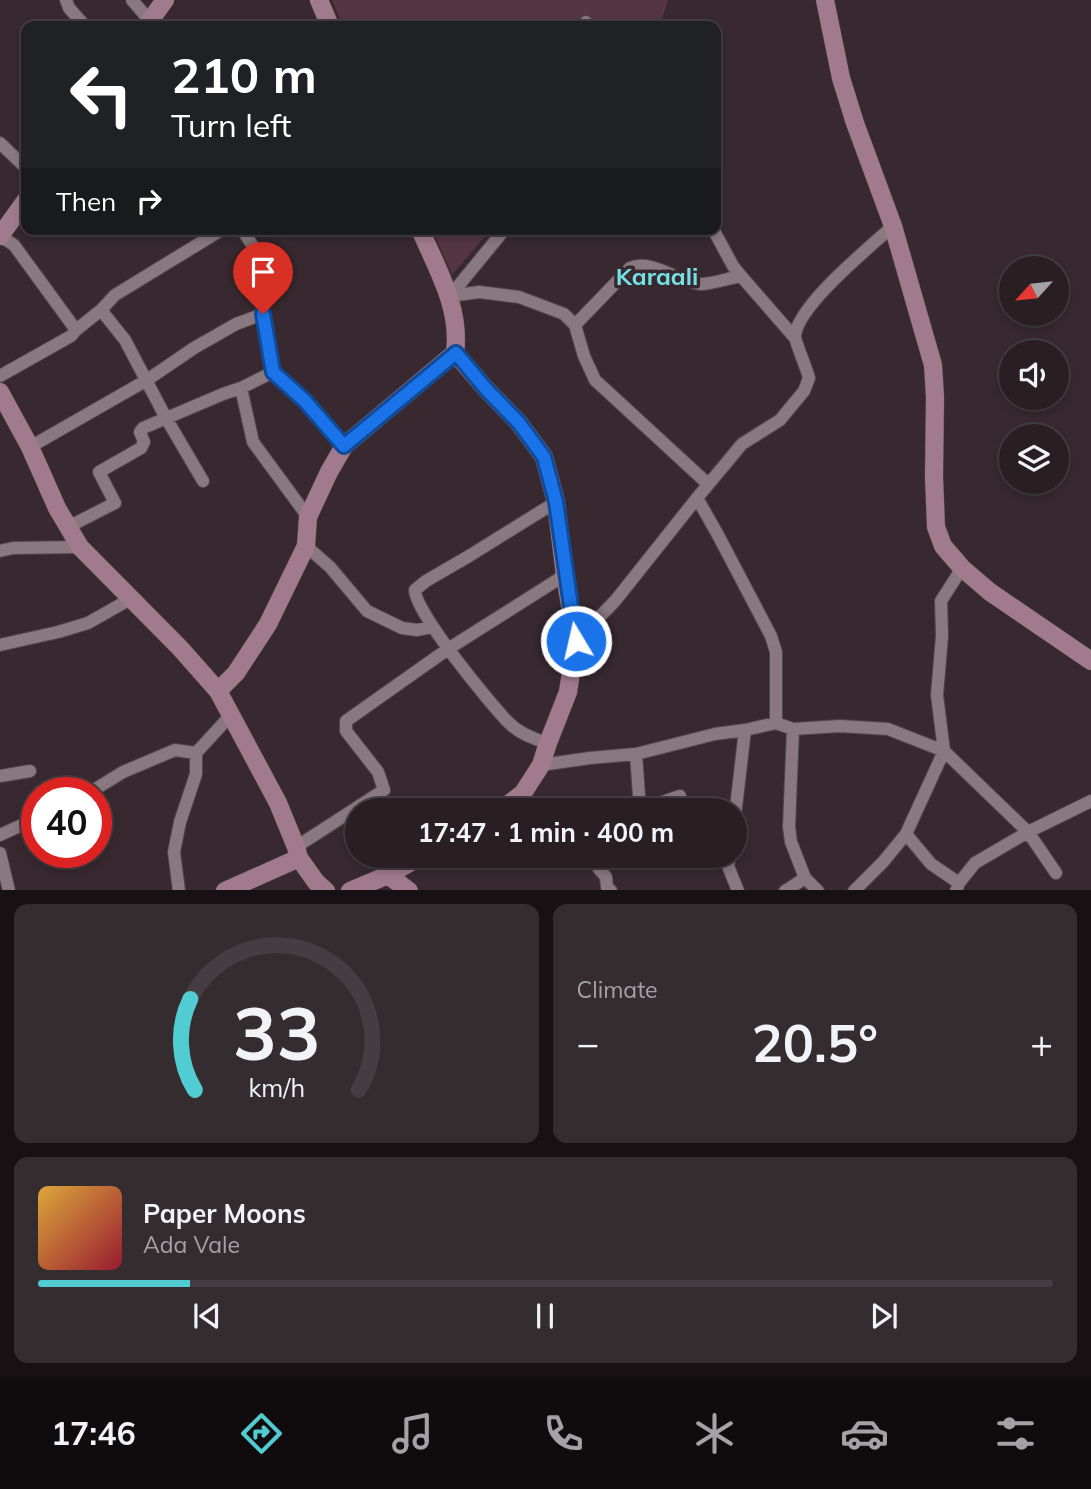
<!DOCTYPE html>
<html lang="en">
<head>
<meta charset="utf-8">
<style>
  :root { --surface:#291f23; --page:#352c30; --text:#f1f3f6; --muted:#a5a2a6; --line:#453d41; --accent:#51ccd2 }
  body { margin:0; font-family:Mulish,sans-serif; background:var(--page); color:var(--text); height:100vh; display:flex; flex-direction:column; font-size:26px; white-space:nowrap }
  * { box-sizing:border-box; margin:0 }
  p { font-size:23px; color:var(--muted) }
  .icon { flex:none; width:38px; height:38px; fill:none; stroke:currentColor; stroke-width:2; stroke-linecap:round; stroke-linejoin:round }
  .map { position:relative; height:890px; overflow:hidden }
  .panel { display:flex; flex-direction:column; gap:14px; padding:14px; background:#171113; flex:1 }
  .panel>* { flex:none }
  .guide { position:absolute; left:21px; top:21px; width:700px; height:214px; border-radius:14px; box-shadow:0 4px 10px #0003,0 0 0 2px var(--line); background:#202124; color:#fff; overflow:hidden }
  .needle { width:46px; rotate:243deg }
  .buttons { position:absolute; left:999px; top:256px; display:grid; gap:14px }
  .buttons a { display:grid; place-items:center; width:70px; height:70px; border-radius:50%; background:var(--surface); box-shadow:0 4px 10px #0003,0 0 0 2px var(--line); font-size:35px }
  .speed { position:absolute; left:21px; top:777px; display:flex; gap:14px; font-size:35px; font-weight:700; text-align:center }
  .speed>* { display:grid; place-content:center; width:91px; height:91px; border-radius:50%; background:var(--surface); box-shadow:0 4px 10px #0003,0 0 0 2px var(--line); line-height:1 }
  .speed .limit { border:10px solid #d22; background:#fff; color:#111 }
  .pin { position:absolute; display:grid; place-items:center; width:60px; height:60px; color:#fff; margin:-72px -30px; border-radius:50% 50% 50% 0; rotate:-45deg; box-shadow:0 0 7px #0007 }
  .pin .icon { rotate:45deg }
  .me { position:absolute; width:77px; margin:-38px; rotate:351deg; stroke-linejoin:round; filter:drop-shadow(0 0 5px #0008) }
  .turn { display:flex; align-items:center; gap:24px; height:147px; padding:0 35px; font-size:32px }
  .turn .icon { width:91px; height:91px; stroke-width:2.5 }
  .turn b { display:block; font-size:49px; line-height:60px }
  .then { display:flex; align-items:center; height:66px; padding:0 35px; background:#0003; gap:14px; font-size:26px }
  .big { font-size:52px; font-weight:700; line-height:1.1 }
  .panel .card { flex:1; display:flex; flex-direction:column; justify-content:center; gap:10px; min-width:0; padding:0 24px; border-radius:14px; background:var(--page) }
  .panel .dial { align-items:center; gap:0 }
  .dial svg { height:182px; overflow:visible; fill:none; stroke:var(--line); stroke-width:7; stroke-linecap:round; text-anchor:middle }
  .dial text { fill:var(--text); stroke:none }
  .song { display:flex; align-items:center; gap:21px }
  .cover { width:84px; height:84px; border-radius:10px; background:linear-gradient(135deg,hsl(40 70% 55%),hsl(350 70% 35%)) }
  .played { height:7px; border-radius:4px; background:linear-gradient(90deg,var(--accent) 15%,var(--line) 15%) }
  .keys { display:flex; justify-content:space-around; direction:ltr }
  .heat { display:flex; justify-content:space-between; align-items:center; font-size:38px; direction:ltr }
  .panel .tiles { flex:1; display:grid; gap:14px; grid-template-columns:1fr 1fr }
  .card:last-child { grid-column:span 2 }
  .trip { position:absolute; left:345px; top:798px; width:402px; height:70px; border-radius:35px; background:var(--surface); box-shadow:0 4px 10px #0003,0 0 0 2px var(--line); font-weight:700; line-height:70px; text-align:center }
  .dock { display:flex; height:112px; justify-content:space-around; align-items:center; background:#100c0e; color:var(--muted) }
  .dock .icon { width:49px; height:49px }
  .dock .active { color:var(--accent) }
  .dock b { font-size:32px; color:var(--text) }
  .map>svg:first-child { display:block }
</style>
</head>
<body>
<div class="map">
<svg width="1091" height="891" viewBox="0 0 1091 891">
  <rect width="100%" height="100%" fill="#37292f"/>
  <!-- green -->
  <path fill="#553544" d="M332,0H668L660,26H343Z
    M432,229H491L452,275Z"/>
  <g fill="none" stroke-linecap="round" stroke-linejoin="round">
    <defs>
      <path id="street" d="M66,0L69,8L85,26
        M132,0L150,21
        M584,26L586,22
        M0,143L26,168
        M242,229L254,248L259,266L263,314L273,372L305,401L344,446
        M713,229L733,266L741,276L795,338
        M0,236L14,245L76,330
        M450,296L479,292L519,297L564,314L575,325L584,356L595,380L708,484
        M450,296L505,229
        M101,310L125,340L166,418L203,481
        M575,325L630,268C651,258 679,283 701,284C712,284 729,278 741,276
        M0,376L71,336L76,330L101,310L115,295L223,229
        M241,388L253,442L308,517
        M30,447L147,380L194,348L236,324L263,314
        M697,498L718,535L771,636L776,652V723
        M68,527L115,503L99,472L141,448L144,442L140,432L143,428L223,394L241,388L273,372
        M306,546L330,567L367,611L402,628L417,630L432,627
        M0,551L13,548L80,547
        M576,641L615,601L697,498L742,444L780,420L804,391L809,378C807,369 795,342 795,336C798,305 869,248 893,226
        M0,645L58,632L88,623L132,598
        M793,729L789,827L791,842L805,878
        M548,743C533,739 520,734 509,723C491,705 414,611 415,590L426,581L469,556L556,502
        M636,754L640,810
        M541,765L590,758L636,754L715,734L745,730L776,723L793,729L840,726L888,729L944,751L1028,832L1056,873
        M0,776L30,771
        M89,793L123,772L175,750L196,753
        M645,810L651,806L680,796
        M735,816L745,730
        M906,834L931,864L959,883
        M0,835L37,818
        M296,847L384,790L378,772L346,731V721L448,649L565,575
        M0,853L9,891
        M603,856L599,869L606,877L607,887L611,891
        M730,856L728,866L738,891
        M179,891L174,852L180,822L196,774V753L230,716
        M785,891L805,878L818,891
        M854,891L883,862L906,834L944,751L937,695L942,636L941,601L962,568
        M956,891L959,883L975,863L1028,832L1091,801"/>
      <path id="secondary" d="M319,0L330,26
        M825,0L841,78L855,123L893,226L933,365L935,397L934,477L936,527L943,546L962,568L990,592L1091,661
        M146,26L165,0
        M420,229C437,269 461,308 455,353L486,389L519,423L544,457L556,502L565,575L576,641L568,692L548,743L541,765L523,793L501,810
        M0,236L26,200
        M0,392L30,447L57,508L80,547L180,648L218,691L278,803L296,847L299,858L316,882L326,891
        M218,691L236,673L268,624L306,546L308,517L329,472L344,446L455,353
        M388,875L409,891
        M225,891L299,858
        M350,891L388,875L422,856"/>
    </defs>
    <!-- street casing -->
    <use href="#street" stroke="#52474b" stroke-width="14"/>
    <!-- secondary casing -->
    <use href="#secondary" stroke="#52474b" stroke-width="19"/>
    <!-- street -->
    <use href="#street" stroke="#89787f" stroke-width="12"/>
    <!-- secondary -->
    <use href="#secondary" stroke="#a17b8d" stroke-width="18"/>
  </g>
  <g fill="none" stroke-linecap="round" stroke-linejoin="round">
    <defs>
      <path id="route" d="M263,314L273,372L305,401L344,446L456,353L486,389L519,423L544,457L556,502L576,641"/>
    </defs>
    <!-- route casing -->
    <use href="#route" stroke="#114b97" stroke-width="18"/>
    <!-- route -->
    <use href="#route" stroke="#1a73e8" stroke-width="12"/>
  </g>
  <g text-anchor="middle" stroke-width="7" stroke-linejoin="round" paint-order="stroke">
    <!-- district labels -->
    <g font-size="24" font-weight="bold" fill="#74e1e6" stroke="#37292f">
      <text x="657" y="285">Karaali</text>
    </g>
  </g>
</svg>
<div class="buttons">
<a><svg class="needle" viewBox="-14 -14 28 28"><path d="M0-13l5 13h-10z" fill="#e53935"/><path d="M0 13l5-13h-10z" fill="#a5a2a6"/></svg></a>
<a><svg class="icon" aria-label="sound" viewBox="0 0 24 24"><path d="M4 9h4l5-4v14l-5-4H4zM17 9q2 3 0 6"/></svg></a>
<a><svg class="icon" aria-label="layers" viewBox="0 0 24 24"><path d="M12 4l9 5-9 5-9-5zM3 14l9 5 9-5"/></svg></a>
</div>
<div class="speed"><div class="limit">40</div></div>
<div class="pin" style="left:263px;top:314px;background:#d93025"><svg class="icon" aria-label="arrive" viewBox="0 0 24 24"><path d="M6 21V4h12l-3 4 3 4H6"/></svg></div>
<svg class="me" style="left:576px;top:641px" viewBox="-20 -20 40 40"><circle r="17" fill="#1a73e8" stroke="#fff" stroke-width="3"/><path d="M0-11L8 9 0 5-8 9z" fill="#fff"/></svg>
<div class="trip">17:47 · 1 min · 400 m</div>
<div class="guide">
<div class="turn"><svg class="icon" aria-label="left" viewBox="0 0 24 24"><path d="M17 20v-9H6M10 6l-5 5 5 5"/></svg><div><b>210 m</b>Turn left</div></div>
<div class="then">Then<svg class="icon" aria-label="right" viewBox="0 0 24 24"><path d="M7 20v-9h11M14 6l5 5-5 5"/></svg></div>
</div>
</div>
<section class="panel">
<div class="tiles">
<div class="card dial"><svg viewBox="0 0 100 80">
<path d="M14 69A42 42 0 1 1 86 69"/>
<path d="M14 69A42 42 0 0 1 12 29" stroke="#51ccd2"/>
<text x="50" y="56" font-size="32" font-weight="700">33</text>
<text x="50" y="72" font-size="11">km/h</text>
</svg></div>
<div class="card"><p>Climate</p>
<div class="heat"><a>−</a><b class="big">20.5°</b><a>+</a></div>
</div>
<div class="card">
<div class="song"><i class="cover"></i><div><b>Paper Moons</b><p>Ada Vale</p></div></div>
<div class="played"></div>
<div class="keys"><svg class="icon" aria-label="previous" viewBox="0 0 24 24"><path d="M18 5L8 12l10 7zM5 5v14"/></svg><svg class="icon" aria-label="pause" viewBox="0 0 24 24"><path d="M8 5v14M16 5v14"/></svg><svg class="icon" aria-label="next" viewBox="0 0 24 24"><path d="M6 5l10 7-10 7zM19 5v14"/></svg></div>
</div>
</div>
</section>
<nav class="dock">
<b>17:46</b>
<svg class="icon active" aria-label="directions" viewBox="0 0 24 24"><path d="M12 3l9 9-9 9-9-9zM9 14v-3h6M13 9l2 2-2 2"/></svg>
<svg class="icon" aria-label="music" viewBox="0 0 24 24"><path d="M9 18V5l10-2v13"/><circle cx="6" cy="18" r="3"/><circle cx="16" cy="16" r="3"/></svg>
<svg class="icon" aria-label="phone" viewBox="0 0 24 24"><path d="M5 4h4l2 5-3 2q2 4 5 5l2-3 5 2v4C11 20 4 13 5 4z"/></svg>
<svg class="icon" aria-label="climate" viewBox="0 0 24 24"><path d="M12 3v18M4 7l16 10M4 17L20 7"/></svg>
<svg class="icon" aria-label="car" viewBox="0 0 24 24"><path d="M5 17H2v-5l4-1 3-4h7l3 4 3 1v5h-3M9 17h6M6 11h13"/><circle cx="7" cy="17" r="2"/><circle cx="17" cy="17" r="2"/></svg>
<svg class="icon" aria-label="filters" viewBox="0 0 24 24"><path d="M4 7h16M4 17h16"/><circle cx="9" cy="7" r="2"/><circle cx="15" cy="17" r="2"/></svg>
</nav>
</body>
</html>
